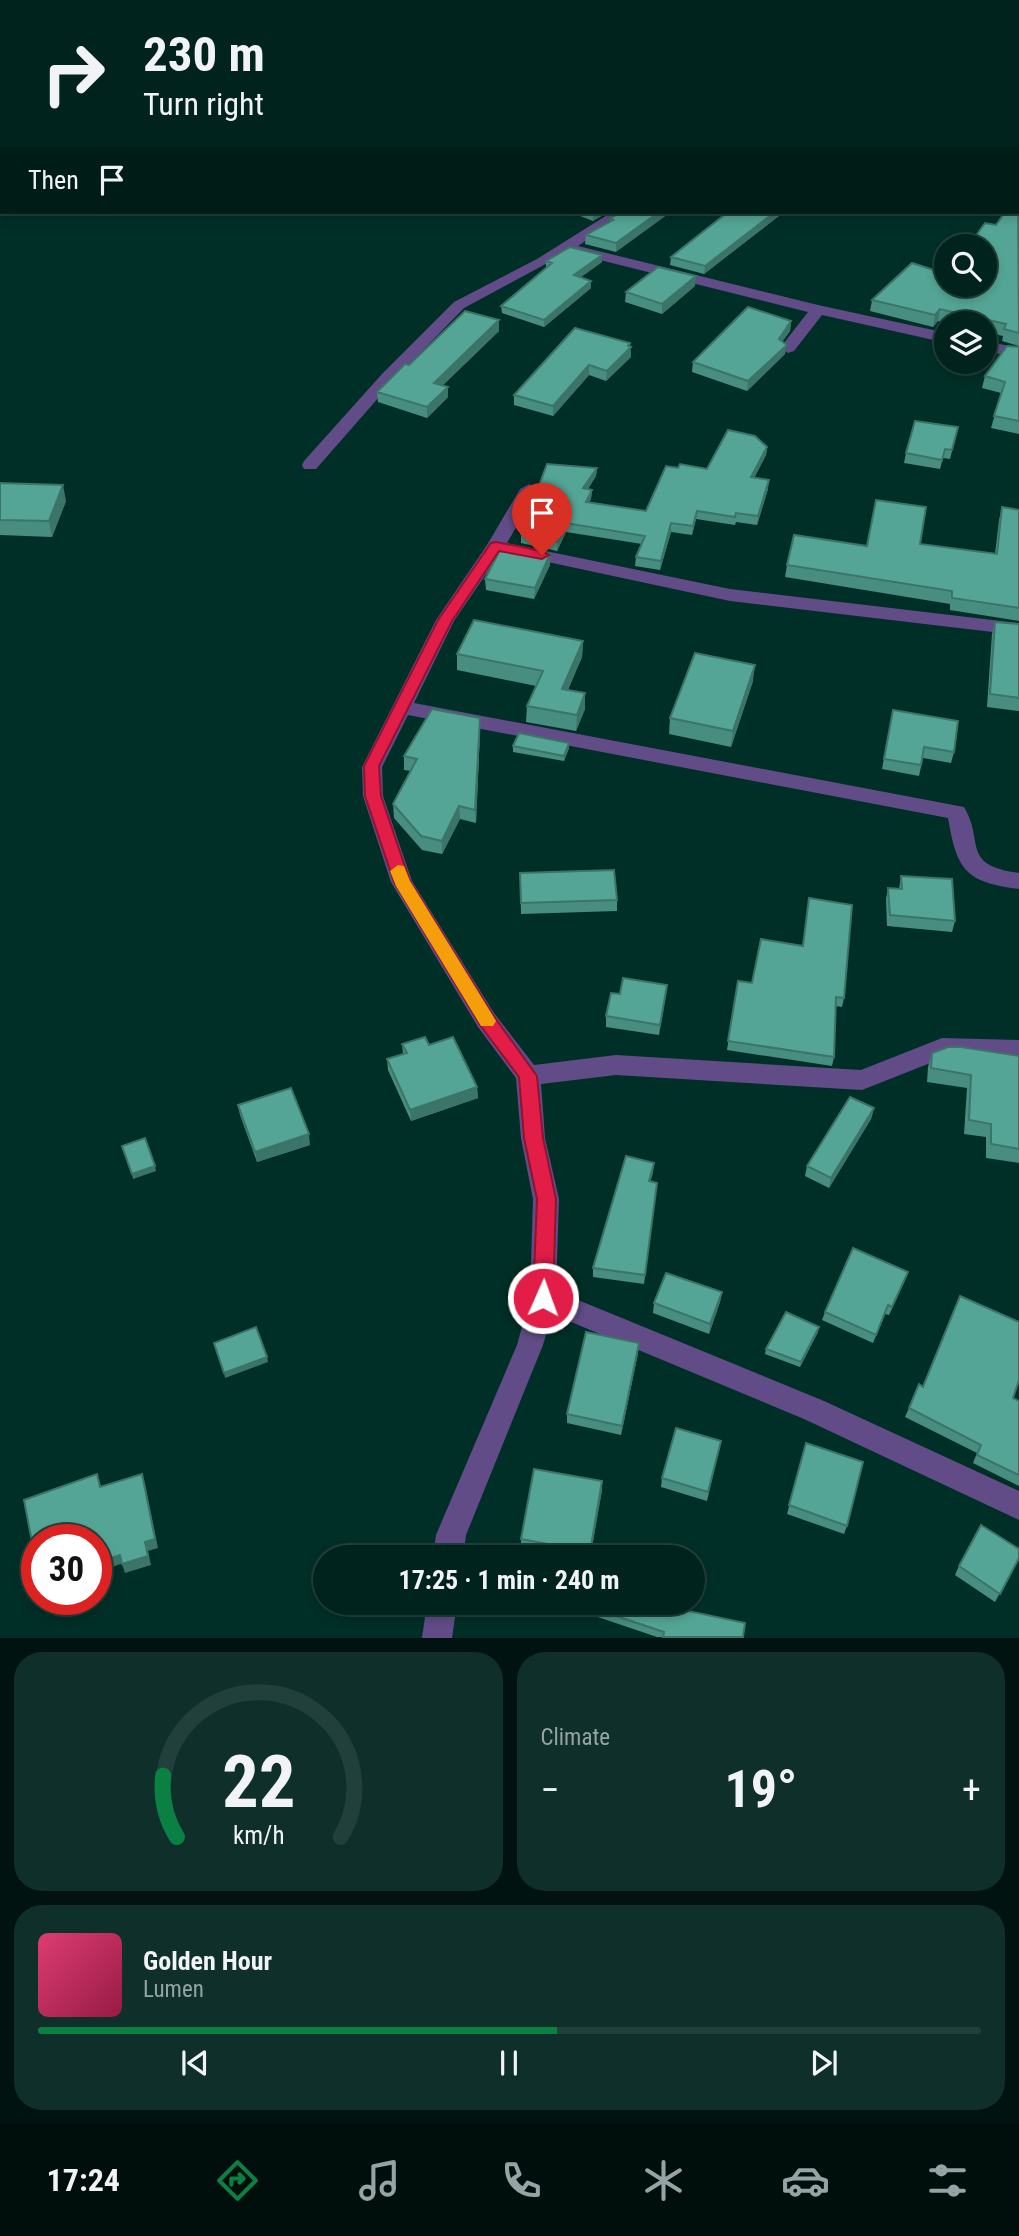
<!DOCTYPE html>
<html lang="en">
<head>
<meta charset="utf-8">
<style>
  :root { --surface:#00231d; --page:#0e2f2a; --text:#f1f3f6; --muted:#95a4a4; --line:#22403b; --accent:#0b8043 }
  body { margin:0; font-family:"Roboto Condensed",sans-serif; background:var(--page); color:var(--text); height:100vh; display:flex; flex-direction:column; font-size:26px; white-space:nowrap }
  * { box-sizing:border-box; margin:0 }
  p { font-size:23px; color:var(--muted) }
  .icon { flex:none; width:38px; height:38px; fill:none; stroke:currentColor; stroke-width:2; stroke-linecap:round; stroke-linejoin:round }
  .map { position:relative; height:1638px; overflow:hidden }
  .panel { display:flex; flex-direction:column; gap:14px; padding:14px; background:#001310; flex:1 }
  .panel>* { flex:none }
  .top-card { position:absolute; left:0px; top:0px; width:1020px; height:214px; box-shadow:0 4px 10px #0003,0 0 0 2px var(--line); background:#00231d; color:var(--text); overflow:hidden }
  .tools { position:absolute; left:934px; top:234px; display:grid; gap:14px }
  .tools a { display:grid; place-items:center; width:63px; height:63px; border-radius:50%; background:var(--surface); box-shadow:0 4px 10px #0003,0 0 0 2px var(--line); font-size:35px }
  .speed { position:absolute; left:21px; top:1524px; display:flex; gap:14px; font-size:35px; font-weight:700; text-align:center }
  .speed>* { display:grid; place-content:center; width:91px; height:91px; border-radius:50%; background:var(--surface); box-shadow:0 4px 10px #0003,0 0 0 2px var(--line); line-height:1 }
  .speed .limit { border:10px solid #d22; background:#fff; color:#111 }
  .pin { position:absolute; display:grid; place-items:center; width:60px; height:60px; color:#fff; margin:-72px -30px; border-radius:50% 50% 50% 0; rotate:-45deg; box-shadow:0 0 7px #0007 }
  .pin .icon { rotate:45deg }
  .me { position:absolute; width:77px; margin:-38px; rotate:2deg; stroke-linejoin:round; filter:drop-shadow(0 0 5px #0008) }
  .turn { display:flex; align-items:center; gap:24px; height:147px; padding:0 28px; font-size:32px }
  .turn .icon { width:91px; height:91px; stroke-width:2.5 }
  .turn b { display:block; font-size:49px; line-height:60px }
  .then { display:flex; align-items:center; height:66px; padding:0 28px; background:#0003; gap:14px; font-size:26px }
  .big { font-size:52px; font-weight:700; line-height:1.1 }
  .panel .card { flex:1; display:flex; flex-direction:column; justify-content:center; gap:10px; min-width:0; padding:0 24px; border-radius:28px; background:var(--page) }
  .panel .dial { align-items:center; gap:0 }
  .dial svg { height:182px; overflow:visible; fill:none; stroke:var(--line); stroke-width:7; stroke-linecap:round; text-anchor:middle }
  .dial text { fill:var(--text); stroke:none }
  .song { display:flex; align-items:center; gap:21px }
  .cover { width:84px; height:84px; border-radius:10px; background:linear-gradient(135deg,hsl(340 70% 55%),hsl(340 70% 35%)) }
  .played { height:7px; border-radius:4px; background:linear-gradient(90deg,var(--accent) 55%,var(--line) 55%) }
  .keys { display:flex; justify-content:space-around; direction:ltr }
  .heat { display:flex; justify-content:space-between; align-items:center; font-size:38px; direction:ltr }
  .panel .tiles { flex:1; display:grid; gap:14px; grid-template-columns:1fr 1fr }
  .card:last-child { grid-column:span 2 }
  .trip { position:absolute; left:313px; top:1545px; width:392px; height:70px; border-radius:35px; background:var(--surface); box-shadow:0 4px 10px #0003,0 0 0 2px var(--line); font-weight:700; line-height:70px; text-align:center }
  .tab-bar { display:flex; height:112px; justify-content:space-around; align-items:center; background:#000e0c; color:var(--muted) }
  .tab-bar .icon { width:49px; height:49px }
  .tab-bar .selected { color:var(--accent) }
  .tab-bar b { font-size:32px; color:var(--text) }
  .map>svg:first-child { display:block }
</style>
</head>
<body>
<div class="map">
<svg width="1019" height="1638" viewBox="0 0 1019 1638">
  <rect width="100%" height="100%" fill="#002f27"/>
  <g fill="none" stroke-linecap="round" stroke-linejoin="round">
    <!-- minor -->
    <path fill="#614c87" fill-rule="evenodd" d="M1018,118H1019V126H1018Z
      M1018,203H1019V211H1018Z
      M612,212H628L578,246L818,305L947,333V343L822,315L794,351L788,353L780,348L808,312L568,252L464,308L394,380L316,469H304L302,465L304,461L382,374L454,302L537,259Z
      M985,341L1019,348V358L985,351Z
      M529,484L538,489L507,543L730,589L1019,623V635L730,601L501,552L454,621L414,703L964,807C985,842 960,865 1019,873V889C965,882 957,870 948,818L408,715L382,767L383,796L412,881L494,1013L534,1065L616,1055L861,1070L942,1038L1019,1040V1060L943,1058L862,1090L616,1075L541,1084L545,1138L559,1199L556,1291L824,1401L1019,1491V1520L804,1419L552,1314L543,1345L466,1535L463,1558H433L436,1535L517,1345L530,1298L533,1199L521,1138L516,1078L478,1027L391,882L363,796L362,767L436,620L487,545L520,489Z
      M427,1603H457L452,1638H422Z"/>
  </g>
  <!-- wall -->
  <path fill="#488e80" d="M813,0H1019V57L1018,58V2H813Z
    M1019,208V346L1002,341L1003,336L985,332V324H951L938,321L933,327L870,311L872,300L947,285L996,225Z
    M570,212H608L593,221Z
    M620,212L616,252L585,244L586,235L610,221V219Z
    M728,212H784L704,274L670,265L671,257Z
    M602,255V262L581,277L591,288L544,327L502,313L501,306L546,268V261Z
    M695,286L662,314L625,302L626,292Z
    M499,320V331L443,385L448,387V397L427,418L378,402L377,392L409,365Z
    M791,321L790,331L782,342L785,354L747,391L692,372L693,362Z
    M630,343L631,357L606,381L589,375L553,416L514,405V395Z
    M1019,347V434L991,428L1001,393L982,388L985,376Z
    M958,427L950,459L943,458L940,469L904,463L906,453Z
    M767,447L766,455L754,478L768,489L757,525L736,522L735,525L696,519L692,535L671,532L660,570L635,566L636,557L642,544L566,532L557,551L521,543V534L597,468L596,476L588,489L592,490L591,499L589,502L646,511L678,468L707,469Z
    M0,483L66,501L52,537L0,535Z
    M1002,507L1019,510V621L950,610V604L785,577L787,565L867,546L920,544L995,554L999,520Z
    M550,565L534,599L486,590L485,579Z
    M995,622L1019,624V711L987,707L992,634Z
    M583,641L582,657L568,690L585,709L576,731L526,722L527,706L536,686L457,670V654Z
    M753,681L731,747L669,734L670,718Z
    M893,710L954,752L951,763L923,758L919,776L882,769Z
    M480,731L476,823L460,819L442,854L422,850L394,818L393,804L411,771L404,770V756Z
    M513,746L569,748L564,761L513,752Z
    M520,873L617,900V911L521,914Z
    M901,876L955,921L952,932L887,926L886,899L888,888L899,889Z
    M738,981L844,998L842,1007L836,1006L834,1057L832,1066L727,1050Z
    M667,985L659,1035L606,1027V1016L620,994Z
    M402,1044L429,1045L477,1087L478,1098L411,1121L388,1070L387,1059L403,1054Z
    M932,1053L1019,1056V1163L986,1158V1137L964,1134L967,1088L927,1082L928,1067Z
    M238,1105L310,1145L257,1162L240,1115Z
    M874,1108L871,1119L829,1188L805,1176L807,1166Z
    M653,1173L650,1181L657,1183L644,1284L593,1277V1268Z
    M905,1280L889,1315L885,1314L873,1343L822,1320L825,1312Z
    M722,1292L720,1302L709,1334L653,1313L654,1303Z
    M818,1332L800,1367L765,1354L766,1349Z
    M638,1353L621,1435L567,1423V1414Z
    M923,1387L1013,1398L1019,1401V1486L973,1463L977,1453L905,1417L909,1408Z
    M721,1441L707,1501L661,1487L662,1478Z
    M806,1443L847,1526L844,1534L787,1514Z
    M602,1490L590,1558H572L521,1548V1539Z
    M1019,1558L995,1602L955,1575L959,1566Z
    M587,1603H656V1604L743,1637H657L586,1613Z"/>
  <!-- shaded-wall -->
  <path fill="#3b7468" d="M469,0H483L480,2H466Z
    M593,212H608L593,221Z
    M659,212H671L616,252V243Z
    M775,212H784L704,274L705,266Z
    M602,255V262L574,282V275Z
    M696,276L695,286L662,314V304Z
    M591,281V288L544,327V320Z
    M940,309L938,321L933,327L935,315Z
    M499,320V331L435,393L434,383Z
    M791,321L790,331L777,348L779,339Z
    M630,343L631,357L606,381L607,371Z
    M787,345L785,354L747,391L748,381Z
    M589,365V375L553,416V406Z
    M448,387V397L427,418V407Z
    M767,447L766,455L750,486L751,477Z
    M597,468L596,476L582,497L583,488Z
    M769,480L768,489L757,525L758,516Z
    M63,485L66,501L52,537L49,521Z
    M592,490L591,499L585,510L586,502Z
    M697,511L696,519L692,535L693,526Z
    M566,523V532L557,551V542Z
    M671,523V532L660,570L661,561Z
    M550,554V565L534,599L535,588Z
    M583,641L582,657L561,705L562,689Z
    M755,665L753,681L731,747L733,731Z
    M585,693V709L576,731L577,715Z
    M480,718V731L476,823L475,810Z
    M569,743V748L564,761V756Z
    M459,806L460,819L442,854V841Z
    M667,985L666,995L659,1035L660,1025Z
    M477,1087L478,1098L411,1121L410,1110Z
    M874,1108L871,1119L829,1188L831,1178Z
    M309,1134L310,1145L257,1162L255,1152Z
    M654,1163L653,1173L648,1190L649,1181Z
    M155,1166L156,1171L133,1179L132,1174Z
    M908,1272L905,1280L889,1315L892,1307Z
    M722,1292L720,1302L709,1334L710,1324Z
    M819,1327L818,1332L800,1367L801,1362Z
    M639,1343L638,1353L621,1435L622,1426Z
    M267,1357L268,1362L225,1378L224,1373Z
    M142,1474L145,1484L158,1548L148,1551L151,1565L125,1573L122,1564L145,1542Z
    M602,1481V1490L590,1558V1552Z
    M120,1555L123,1563L96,1573V1563Z"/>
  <!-- building -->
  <path fill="#54a595" stroke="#3b7468" stroke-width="2" d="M437,0H469L466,2H436Z
    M729,0H768L766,2H727Z
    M848,0H1019V52L1018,53V2H857Z
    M2,50V182L0,183V51Z
    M1018,208L1019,333L1004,329L1006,324L940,309L935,315L872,300L912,263L937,271L947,252V285H985V247H968L985,223L996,225L1005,212H1018Z
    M620,212H659L616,243L586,235L613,220L610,219Z
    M728,212H775L705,266L671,257Z
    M951,244L964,247H949Z
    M570,247L602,255L574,275L591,281L544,320L501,306L552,263L546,261Z
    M658,267L696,276L662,304L626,292Z
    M748,307L791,321L779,339L787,345L748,381L693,362Z
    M465,311L499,320L434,383L448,387L427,407L377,392L405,364L409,365Z
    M575,328L630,343L628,346L631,347L607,371L589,365L553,406L514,395Z
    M1007,346L1019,347V421L994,416L1005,382L985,376Z
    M915,421L958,427L952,450L945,449L942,460L906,453Z
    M728,430L755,436L767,447L751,477L769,480L758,516L736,513L735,517L697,511L693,526L671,523L661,561L636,557L645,536L566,523L557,542L521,534L547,464L597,468L583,488L592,490L586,502L646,511L666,466L678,468L680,464L707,469Z
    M0,483L63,485L49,521L0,520Z
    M876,500L926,507L920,544L997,554L1002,507L1019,510V608L952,598V591L787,565L794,535L867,546Z
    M515,547L550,554L535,588L485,579L501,548L514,551Z
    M474,620L583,641L562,689L585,693L577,715L527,706L543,671L457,654Z
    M995,622L1019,624V698L990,694Z
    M695,653L755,665L733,731L670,718Z
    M432,709L480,718L475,810L459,806L442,841L421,836L393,804L417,759L404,756Z
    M893,710L958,721L954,752L924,747L921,765L884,759Z
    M519,733L569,743L564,756L513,746Z
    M614,870L617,900L521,903L520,873Z
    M901,876L952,879L955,921L890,915L888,888L902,889Z
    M809,898L852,905L844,998L836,997L834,1057L728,1041L738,981L752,983L761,939L803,946Z
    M623,978L667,985L660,1025L606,1016L611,993L620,994Z
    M425,1037L429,1045L453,1037L477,1087L410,1110L387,1059L407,1053L402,1044Z
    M948,1047H961L1019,1056V1149L991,1144V1124L969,1120L971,1075L931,1068L932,1053Z
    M291,1088L309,1134L255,1152L238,1105Z
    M850,1097L874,1108L831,1178L807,1166Z
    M145,1138L155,1166L132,1174L122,1146Z
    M626,1156L654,1163L649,1181L657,1183L645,1275L593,1268Z
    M853,1248L908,1272L892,1307L888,1305L876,1335L825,1312Z
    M666,1273L722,1292L710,1324L654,1303Z
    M960,1296L1019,1322V1380L1013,1398L1019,1401V1475L977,1455L981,1445L909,1408L919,1384L923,1387Z
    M786,1312L819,1327L801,1362L766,1349Z
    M256,1327L267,1357L224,1373L214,1343Z
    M586,1332L639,1343L622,1426L567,1414Z
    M676,1428L721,1441L708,1492L662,1478Z
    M806,1443L863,1462L847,1526L789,1505Z
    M534,1469L602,1481L590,1552L521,1539Z
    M97,1474L100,1487L142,1474L155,1539L145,1542L148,1556L122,1564L120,1555L96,1563V1540H37V1568L24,1500Z
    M981,1525L1019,1549V1558L1000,1594L959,1566Z
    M587,1603H655V1604L745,1623L743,1637H663L664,1632L586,1606Z"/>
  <!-- route -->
  <path fill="#e11d48" stroke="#92132f" stroke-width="2" d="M496,542L542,551L549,555L542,559L499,551L452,621L379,766L381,796L410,881L493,1015L537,1076L543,1138L556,1199L553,1298L550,1305L543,1307L536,1305L533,1298L537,1199L524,1138L519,1077L480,1025L394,882L365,796L364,766L438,620L491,543Z"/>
  <!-- slow -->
  <path fill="#f59e0b" d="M398,865L404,866L410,881L493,1016L496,1021L493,1026H481L396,886L390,871Z"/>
</svg>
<div class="tools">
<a><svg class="icon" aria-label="search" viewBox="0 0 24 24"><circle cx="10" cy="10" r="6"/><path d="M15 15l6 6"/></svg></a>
<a><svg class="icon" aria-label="layers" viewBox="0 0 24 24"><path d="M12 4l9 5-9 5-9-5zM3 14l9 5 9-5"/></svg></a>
</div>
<div class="speed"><div class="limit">30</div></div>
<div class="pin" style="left:542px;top:555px;background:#d93025"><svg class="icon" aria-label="arrive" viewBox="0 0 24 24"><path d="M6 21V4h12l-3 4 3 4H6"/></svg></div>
<svg class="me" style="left:543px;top:1298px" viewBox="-20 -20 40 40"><circle r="17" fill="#e11d48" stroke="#fff" stroke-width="3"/><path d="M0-11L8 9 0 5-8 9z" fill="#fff"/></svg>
<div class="trip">17:25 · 1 min · 240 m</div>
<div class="top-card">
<div class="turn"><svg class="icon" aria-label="right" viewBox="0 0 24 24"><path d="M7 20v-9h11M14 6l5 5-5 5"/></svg><div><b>230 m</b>Turn right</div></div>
<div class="then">Then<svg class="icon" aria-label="arrive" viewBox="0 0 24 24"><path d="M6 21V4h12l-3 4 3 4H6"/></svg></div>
</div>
</div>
<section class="panel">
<div class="tiles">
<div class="card dial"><svg viewBox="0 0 100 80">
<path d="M14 69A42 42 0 1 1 86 69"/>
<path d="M14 69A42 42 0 0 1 8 42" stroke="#0b8043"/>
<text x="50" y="56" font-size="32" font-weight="700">22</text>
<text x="50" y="72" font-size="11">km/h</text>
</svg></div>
<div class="card"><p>Climate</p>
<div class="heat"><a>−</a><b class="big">19°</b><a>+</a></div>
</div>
<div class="card">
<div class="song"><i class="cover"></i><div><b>Golden Hour</b><p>Lumen</p></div></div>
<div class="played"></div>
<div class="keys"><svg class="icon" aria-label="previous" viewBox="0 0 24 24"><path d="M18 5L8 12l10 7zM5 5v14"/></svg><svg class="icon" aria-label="pause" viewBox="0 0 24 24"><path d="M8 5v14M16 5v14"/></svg><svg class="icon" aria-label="next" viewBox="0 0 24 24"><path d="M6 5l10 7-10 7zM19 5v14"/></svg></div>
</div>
</div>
</section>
<nav class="tab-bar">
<b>17:24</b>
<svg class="icon selected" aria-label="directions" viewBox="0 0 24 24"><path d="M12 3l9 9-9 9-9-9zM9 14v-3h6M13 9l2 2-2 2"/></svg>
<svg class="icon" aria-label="music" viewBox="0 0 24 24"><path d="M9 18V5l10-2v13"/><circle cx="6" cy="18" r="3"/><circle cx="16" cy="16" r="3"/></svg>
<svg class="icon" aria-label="phone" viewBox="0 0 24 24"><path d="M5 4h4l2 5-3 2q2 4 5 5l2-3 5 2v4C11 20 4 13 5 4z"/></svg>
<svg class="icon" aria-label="climate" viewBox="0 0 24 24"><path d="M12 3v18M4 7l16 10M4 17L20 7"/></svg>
<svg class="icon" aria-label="car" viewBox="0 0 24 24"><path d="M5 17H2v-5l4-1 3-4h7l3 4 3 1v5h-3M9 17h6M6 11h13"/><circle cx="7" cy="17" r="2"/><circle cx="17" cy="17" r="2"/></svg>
<svg class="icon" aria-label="filters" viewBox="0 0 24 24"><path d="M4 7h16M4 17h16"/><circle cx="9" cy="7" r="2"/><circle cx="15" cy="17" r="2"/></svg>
</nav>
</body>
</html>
